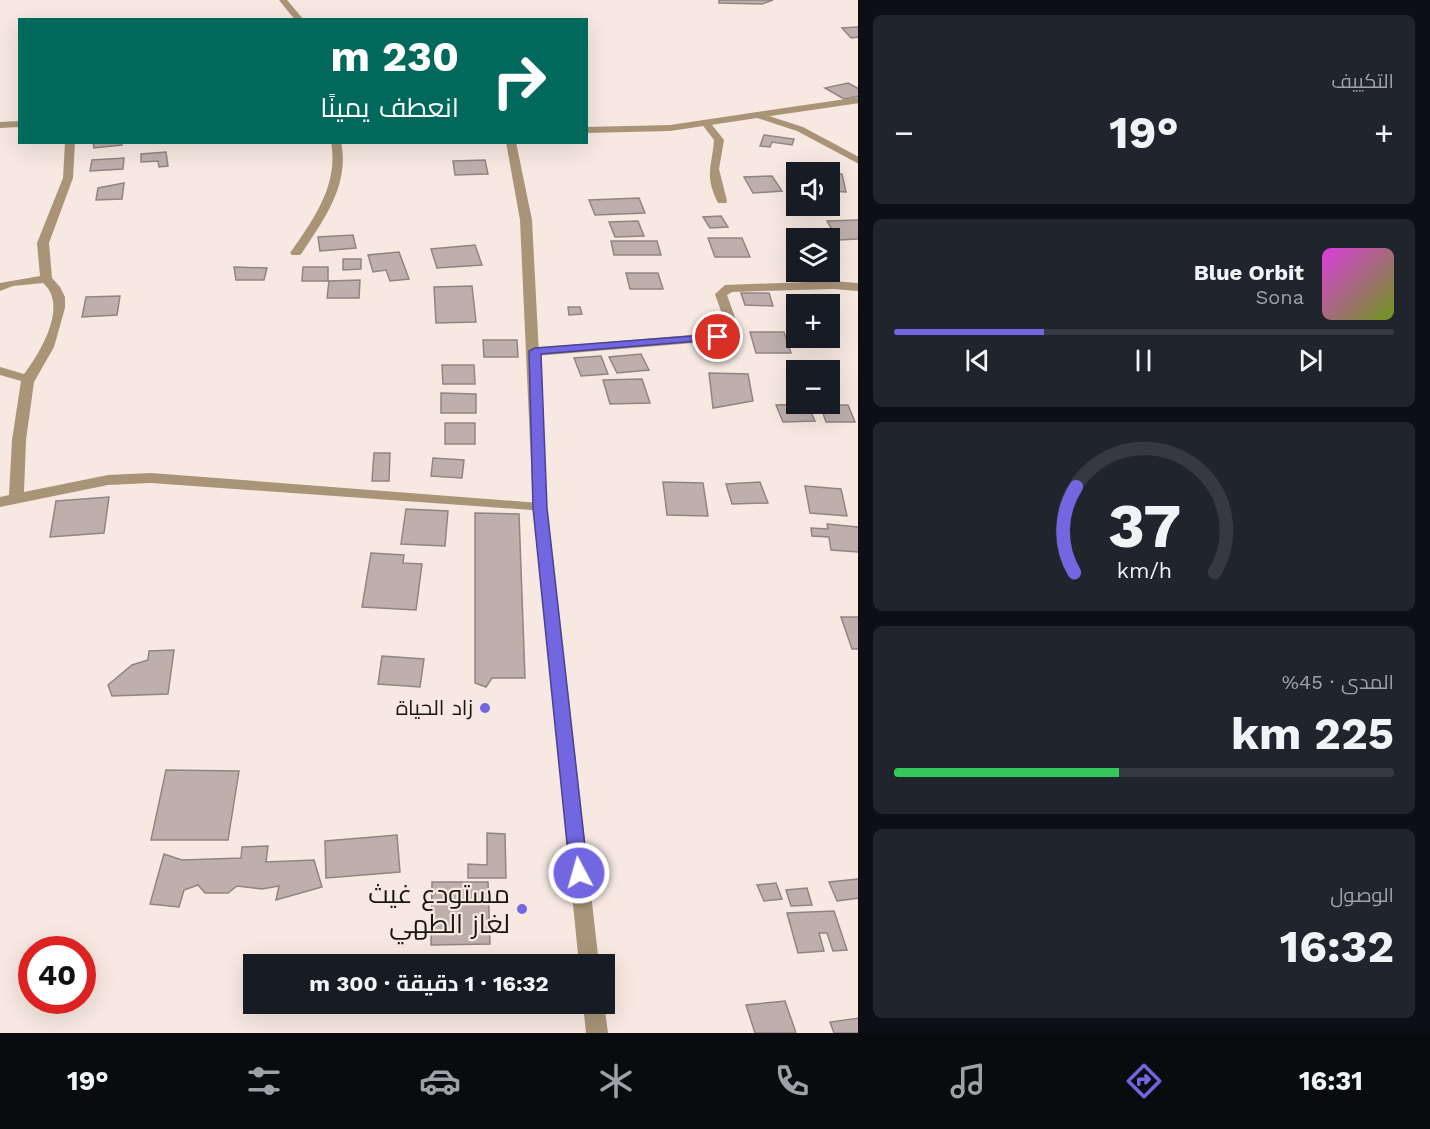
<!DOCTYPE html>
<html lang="ar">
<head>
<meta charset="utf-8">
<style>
  :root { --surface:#171b24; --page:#20242c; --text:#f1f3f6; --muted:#9ea1a6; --line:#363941; --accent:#7267e1 }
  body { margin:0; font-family:"Work Sans",Cairo,sans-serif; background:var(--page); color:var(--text); direction:rtl; height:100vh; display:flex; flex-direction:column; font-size:22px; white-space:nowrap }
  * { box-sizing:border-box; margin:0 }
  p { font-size:20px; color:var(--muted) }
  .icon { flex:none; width:33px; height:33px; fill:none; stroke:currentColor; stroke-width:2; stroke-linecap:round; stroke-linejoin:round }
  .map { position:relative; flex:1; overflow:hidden; direction:ltr }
  .details { display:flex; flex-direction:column; gap:15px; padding:15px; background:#0d0f14; width:572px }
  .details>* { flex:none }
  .guide { position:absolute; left:18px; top:18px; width:570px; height:126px; border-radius:0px; box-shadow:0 6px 24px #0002; direction:rtl; background:#00695c; color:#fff; overflow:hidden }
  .buttons { position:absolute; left:786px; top:162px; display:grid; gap:12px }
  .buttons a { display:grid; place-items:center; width:54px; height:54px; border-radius:0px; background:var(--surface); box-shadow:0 6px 24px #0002; font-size:30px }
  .speed { position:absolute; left:18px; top:936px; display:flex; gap:12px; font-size:30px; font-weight:700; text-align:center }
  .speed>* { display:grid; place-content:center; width:78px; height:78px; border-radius:50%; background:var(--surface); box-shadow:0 6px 24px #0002; line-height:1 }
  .speed .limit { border:9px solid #d22; background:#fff; color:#111 }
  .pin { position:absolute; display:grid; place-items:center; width:51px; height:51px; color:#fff; margin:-26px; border:3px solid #fff; border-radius:50%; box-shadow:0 2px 6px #0007 }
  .me { position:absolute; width:66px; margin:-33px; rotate:354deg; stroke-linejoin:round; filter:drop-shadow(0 0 4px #0008) }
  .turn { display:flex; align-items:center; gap:21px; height:126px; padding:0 30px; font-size:27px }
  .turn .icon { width:78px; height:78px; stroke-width:2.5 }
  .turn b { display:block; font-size:42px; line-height:51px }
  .big { font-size:45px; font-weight:700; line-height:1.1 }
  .details .widget { flex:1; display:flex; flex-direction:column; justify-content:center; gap:9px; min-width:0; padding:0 21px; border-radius:9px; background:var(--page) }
  .details .dial { align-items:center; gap:0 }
  .dial svg { height:156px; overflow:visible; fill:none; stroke:var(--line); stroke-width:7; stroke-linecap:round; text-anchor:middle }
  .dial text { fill:var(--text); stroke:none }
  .song { display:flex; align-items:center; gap:18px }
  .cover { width:72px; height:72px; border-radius:9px; background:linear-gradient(135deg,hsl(300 70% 55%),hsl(80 70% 35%)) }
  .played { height:6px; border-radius:3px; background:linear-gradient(90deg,var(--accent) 30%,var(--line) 30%) }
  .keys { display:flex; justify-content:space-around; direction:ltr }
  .heat { display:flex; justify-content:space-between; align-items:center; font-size:33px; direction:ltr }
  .charge { height:9px; border-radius:4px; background:linear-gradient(90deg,#34c759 45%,var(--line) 0) }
  .trip { position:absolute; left:243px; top:954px; width:372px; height:60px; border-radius:0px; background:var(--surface); box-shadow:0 6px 24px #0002; font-weight:700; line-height:60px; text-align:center; direction:rtl }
  .tabs { display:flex; height:96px; justify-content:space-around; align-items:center; background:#090b0e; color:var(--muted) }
  .tabs .icon { width:42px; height:42px }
  .tabs .selected { color:var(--accent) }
  .tabs b { font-size:27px; color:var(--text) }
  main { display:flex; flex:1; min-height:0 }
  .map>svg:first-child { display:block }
</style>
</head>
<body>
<main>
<section class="details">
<div class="widget"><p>التكييف</p>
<div class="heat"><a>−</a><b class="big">19°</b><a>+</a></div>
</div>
<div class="widget">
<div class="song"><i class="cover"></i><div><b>Blue Orbit</b><p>Sona</p></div></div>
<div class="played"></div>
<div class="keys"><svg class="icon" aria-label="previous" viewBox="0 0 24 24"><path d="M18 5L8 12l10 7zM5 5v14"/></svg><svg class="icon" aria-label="pause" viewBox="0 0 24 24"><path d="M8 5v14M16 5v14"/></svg><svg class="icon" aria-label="next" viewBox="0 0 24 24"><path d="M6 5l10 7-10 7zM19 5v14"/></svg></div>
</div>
<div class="widget dial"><svg viewBox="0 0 100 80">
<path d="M14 69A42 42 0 1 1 86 69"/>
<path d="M14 69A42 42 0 0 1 15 25" stroke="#7267e1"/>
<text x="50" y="56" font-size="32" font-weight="700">37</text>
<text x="50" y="72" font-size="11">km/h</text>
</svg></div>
<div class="widget"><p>المدى · 45%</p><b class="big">225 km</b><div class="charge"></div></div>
<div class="widget"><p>الوصول</p><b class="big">16:32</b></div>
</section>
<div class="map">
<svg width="859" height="1033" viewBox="0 0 859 1033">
  <rect width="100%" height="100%" fill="#f7e9e1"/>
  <!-- building -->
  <path fill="#beafad" stroke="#928482" stroke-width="1.5" d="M719,0H773L762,4L719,3Z
    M859,27V37L851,38L842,28Z
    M848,83L859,89V96L844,99L825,88Z
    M764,135L794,139L792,145L772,142L770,147L760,146Z
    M93,142H122V145L94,148Z
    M166,152L168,166L159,167L158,161L141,162V154Z
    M124,158L123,169L90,171L92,160Z
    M485,160L488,174L455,175L453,161Z
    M830,173L842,174L846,192L830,191Z
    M772,176L782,191L753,193L744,177Z
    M124,183L122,199L96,200L98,188Z
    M639,198L645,213L595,215L589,200Z
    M721,216L728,227L710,228L703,217Z
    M859,220V239L838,240L827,221Z
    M638,221L644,236L615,237L609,222Z
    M353,235L356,248L320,251L318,237Z
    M708,238H742L750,257H715Z
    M611,241H657L661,255H614Z
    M475,245L482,265L437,268L431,249Z
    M399,252L409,279L390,281L386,270L373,272L368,255Z
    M343,259H361V269L343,270Z
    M234,267L267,268L264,280H236Z
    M303,267H328V281H302Z
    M626,273H658L663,289H630Z
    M360,280L359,298H327L329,281Z
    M472,286L476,322L436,323L434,287Z
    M741,293H769L773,306L745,305Z
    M120,296L117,315L82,317L86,297Z
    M568,307H580L582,314L569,315Z
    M750,332H784L791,353H756Z
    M483,340H517L518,357H484Z
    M641,354L649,370L617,373L609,357Z
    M601,356L608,374L581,376L574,358Z
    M442,365H474L475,384H443Z
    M709,373L748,374L753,401L713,408Z
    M642,379L650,403L610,404L603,380Z
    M441,393L476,394V413H441Z
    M807,404L815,421L783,422L776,405Z
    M820,405H848L855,422H826Z
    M445,423H475V444H445Z
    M374,453H390L389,481H372Z
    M433,458L464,460L462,478L431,476Z
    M663,482L703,483L708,516L667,515Z
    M760,482L768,503L732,504L726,484Z
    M805,486L841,489L847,516L810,513Z
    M109,497L104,533L50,537L56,501Z
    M406,509L448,511L445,546L401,544Z
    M475,513L519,514L525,678H492L486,687L475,683Z
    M827,524L859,527V552L831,550L829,537L812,536L811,528L828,529Z
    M371,553L404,555L403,563L422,564L416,610L362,607Z
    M841,617H859V649H852Z
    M174,650L168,694L112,696L108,685L132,665L148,660L149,651Z
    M382,656L424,659L420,687L378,684Z
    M166,770L239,771L228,840H151Z
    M487,833L505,834L506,878H468V864L487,865Z
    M397,835L400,872L326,878L325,841Z
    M268,846L266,862L314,860L322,887L276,900L279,886L262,889L237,886L228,893H205L198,885L184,890L179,907L150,904L164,854L182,860L241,858L242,847Z
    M859,879V898L837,901L829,882Z
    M432,882H488L490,944L431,945Z
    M776,883L782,899L764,901L757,885Z
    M807,888L812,905L791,906L786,890Z
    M834,911L847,950L833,951L827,933H819L824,951L798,953L787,913Z
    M785,1001L796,1033H755L746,1005Z
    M859,1018V1033H834L830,1022Z"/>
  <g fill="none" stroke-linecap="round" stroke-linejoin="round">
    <!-- minor -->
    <path fill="#a99478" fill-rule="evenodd" d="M757,112L803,127L859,157V164L797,131L754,117L752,115Z
      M20,121V127L0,128V122Z
      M703,121H709L724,140L719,169L727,201L726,203H718C704,175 712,167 714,140L701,123Z
      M65,142H75L73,178L49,243L52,278L60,287L65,297V308L54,347L34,382L26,440L24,492L108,475L151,473L540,503L545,505L547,508L545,511L151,483L108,485L0,507V497L9,495L12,440L21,381L0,375V367L24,374C40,353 69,305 43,283L13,286L0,291V283L40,276L37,243L63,178Z
      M331,142H341C350,185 324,219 302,253L300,255H292L290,253C313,220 339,185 331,142Z
      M833,281L859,283V291L833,289L732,292L727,295L737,323L731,335L718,341L535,356L529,352L535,348L715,333L722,330L725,323L715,294L725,285Z"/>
    <!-- tertiary -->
    <path fill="#a99478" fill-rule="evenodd" d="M279,0H287L304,20H295Z
      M859,97V103L670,131L586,133V127L670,125Z
      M506,142H516L532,220L547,508L599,964H579L533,508L520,220Z
      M604,1003L608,1033H586L583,1004Z"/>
  </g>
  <!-- route -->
  <path fill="#7267e1" stroke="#4a4392" stroke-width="1.5" d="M718,334L723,337L722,339L541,354L547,508L588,873L586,879L579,881L573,879L570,873L533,508L529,351L535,348Z"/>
  <!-- markers -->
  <g fill="#7267e1" stroke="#f7e9e1" stroke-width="2">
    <circle cx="485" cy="708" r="6"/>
    <circle cx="522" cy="909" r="6"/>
  </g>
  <g text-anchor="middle" stroke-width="4.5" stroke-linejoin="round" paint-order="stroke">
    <!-- poi labels -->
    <g font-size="21" fill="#1a1513" stroke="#f7e9e1" text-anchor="end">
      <text x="473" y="715">زاد الحياة</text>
    </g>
    <!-- near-poi labels -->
    <g font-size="26" fill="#1a1513" stroke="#f7e9e1" text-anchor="end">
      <text x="510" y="903">مستودع غيث<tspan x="510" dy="30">لغاز الطهي</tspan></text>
    </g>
  </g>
</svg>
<div class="buttons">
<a><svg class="icon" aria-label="sound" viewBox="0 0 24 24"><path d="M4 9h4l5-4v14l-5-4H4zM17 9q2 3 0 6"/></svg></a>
<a><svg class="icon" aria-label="layers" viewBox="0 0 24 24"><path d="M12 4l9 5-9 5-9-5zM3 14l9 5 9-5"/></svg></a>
<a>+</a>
<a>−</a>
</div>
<div class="speed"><div class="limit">40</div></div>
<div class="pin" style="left:718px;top:337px;background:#d93025"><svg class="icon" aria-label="arrive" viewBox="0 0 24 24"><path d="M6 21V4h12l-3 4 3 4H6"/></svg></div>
<svg class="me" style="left:579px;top:873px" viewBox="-20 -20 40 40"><circle r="17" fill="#7267e1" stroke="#fff" stroke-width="3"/><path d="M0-11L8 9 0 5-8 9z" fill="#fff"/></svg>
<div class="trip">16:32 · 1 دقيقة · 300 m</div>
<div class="guide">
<div class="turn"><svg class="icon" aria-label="right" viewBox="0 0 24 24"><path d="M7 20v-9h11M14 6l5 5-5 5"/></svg><div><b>230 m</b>انعطف يمينًا</div></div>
</div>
</div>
</main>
<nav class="tabs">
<b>16:31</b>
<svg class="icon selected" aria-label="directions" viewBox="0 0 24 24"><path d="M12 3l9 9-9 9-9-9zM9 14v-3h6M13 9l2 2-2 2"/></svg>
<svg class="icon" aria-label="music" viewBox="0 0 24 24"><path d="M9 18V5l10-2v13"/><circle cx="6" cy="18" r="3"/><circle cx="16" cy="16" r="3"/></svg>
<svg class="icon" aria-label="phone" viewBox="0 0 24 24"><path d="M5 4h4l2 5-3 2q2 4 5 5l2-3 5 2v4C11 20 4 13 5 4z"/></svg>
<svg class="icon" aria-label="climate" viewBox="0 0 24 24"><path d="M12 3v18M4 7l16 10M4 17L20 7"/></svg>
<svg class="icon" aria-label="car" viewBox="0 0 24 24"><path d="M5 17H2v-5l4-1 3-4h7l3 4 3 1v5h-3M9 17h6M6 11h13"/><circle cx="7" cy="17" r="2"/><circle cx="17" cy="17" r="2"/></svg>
<svg class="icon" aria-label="filters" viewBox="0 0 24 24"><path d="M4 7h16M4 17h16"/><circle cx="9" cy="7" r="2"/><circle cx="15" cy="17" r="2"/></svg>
<b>19°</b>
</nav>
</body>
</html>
